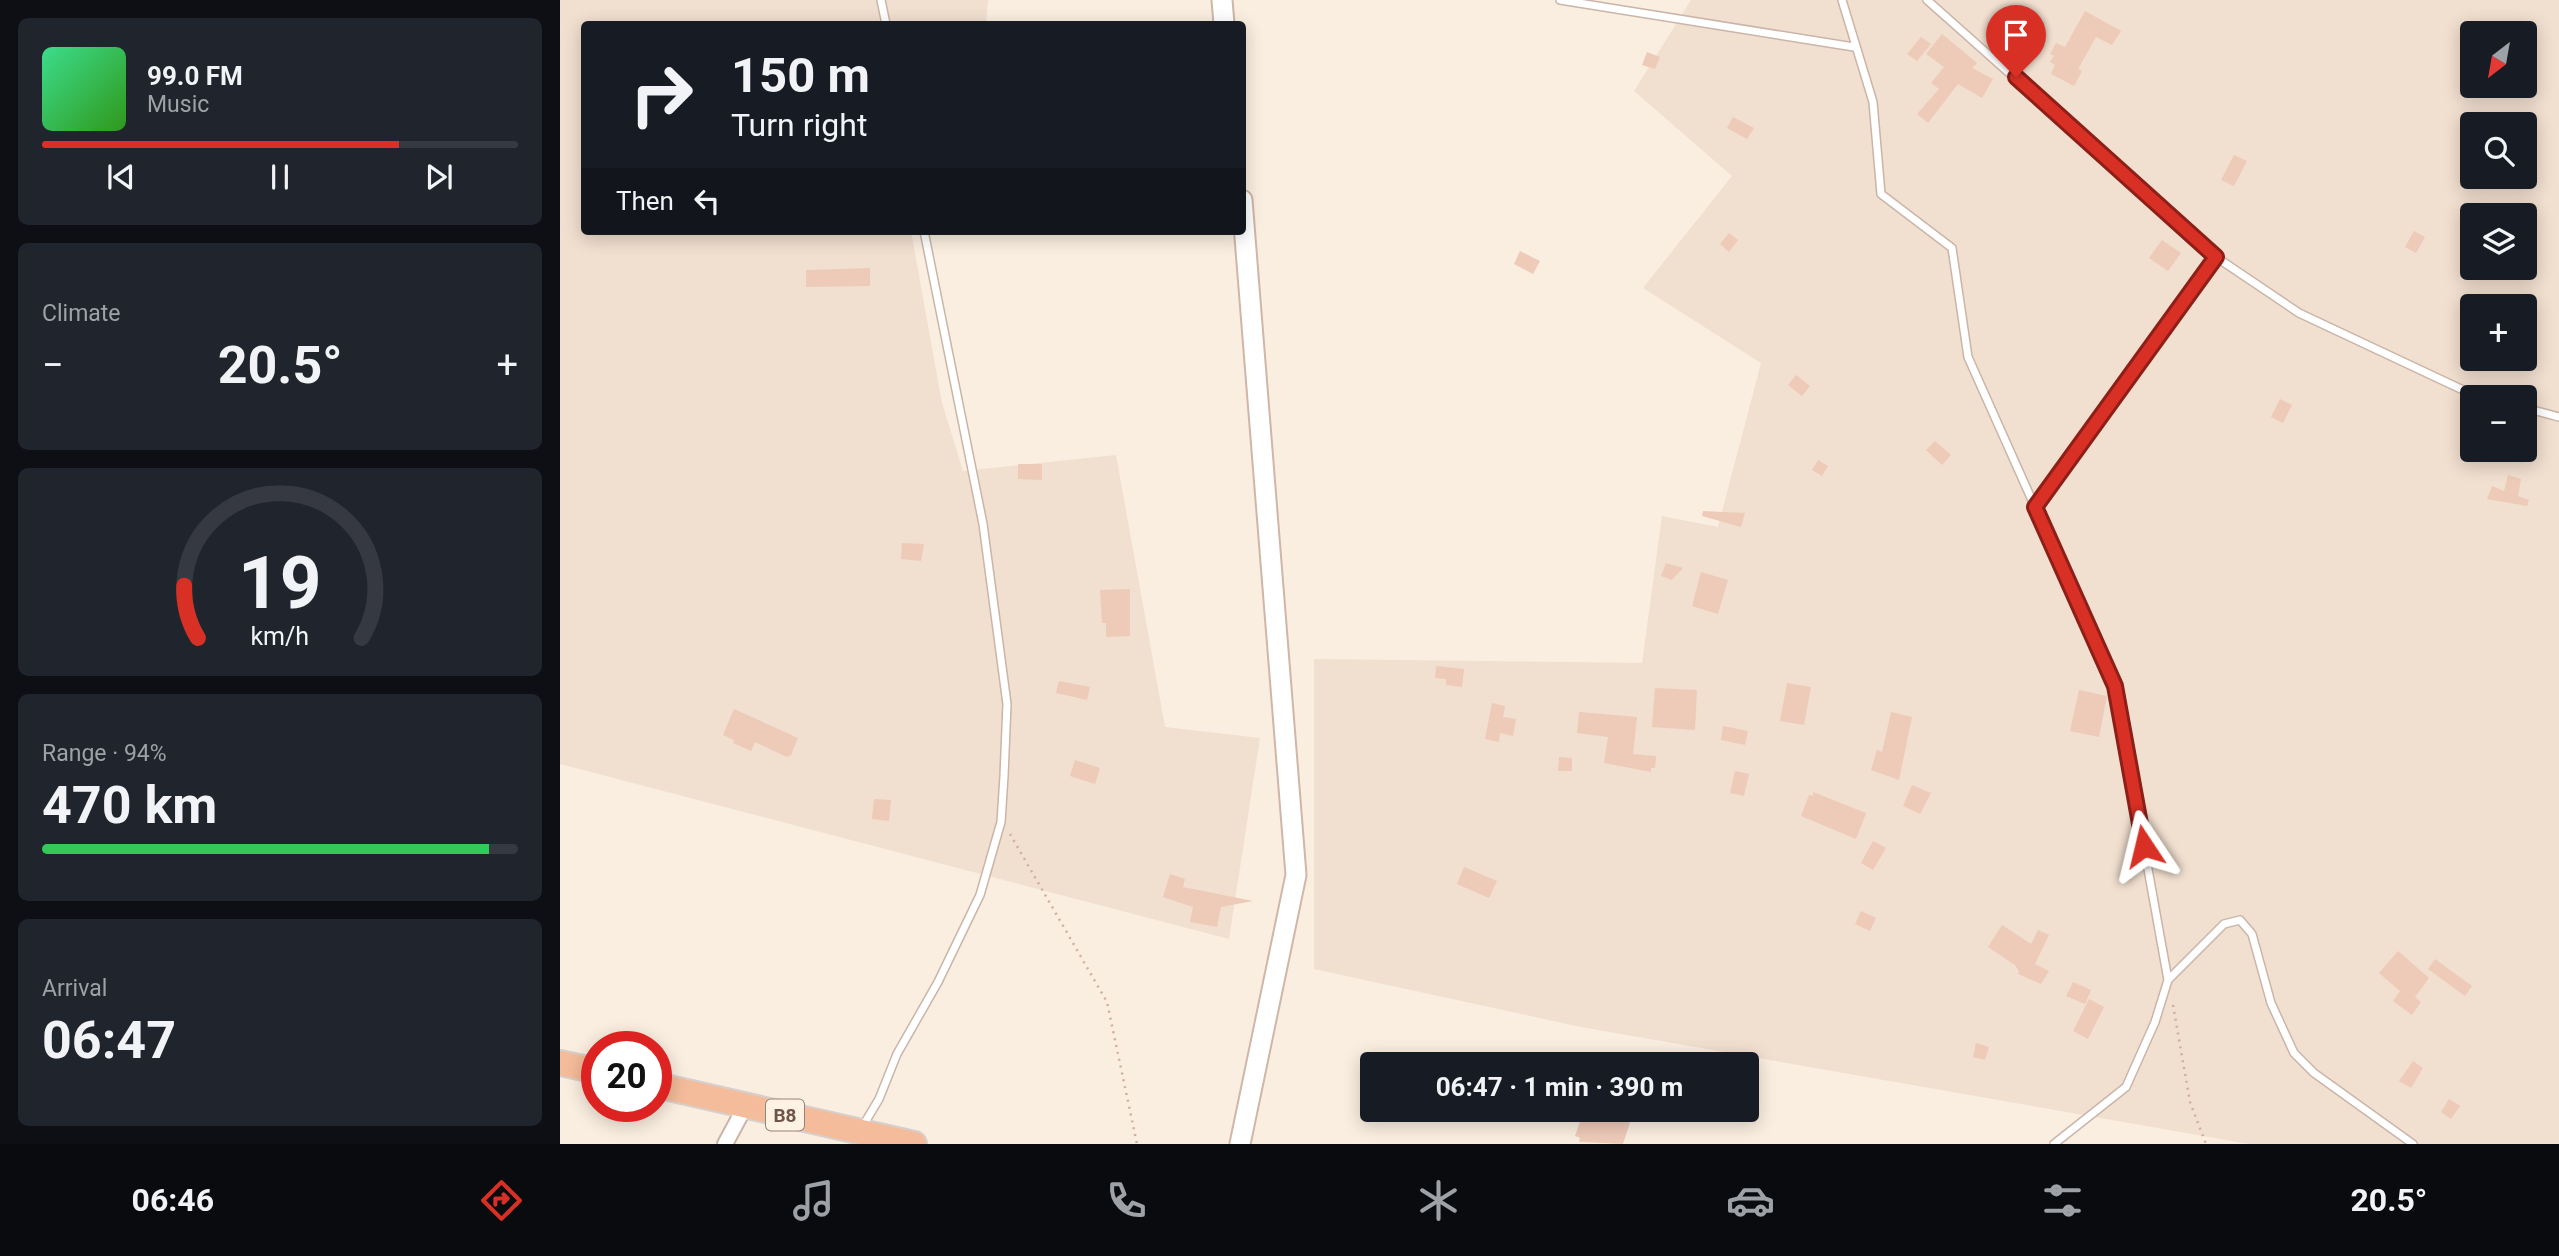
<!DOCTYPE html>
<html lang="en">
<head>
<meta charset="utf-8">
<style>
  :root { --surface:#171b24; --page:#20242c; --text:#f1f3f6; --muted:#9ea1a6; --line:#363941; --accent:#d93025 }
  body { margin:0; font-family:Roboto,sans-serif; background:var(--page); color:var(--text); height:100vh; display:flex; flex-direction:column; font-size:26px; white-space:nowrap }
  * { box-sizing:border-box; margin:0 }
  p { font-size:23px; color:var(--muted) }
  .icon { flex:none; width:38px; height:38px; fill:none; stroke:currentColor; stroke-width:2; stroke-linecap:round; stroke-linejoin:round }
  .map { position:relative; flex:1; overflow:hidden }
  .sheet { display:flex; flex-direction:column; gap:18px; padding:18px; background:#0d0f14; width:560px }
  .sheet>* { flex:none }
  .hud { position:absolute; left:21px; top:21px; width:665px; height:214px; border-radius:7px; box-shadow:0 4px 18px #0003; background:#171b24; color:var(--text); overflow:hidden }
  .needle { width:46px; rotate:211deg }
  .controls { position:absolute; left:1900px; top:21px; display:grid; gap:14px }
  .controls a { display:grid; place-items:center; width:77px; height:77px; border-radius:7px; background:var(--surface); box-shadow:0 4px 18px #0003; font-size:35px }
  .speed { position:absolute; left:21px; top:1031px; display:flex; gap:14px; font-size:35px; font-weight:700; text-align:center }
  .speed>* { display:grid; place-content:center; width:91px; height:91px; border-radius:50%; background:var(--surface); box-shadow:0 4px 18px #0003; line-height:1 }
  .speed .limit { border:10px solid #d22; background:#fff; color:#111 }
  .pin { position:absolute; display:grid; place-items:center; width:60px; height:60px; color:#fff; margin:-72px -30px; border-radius:50% 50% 50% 0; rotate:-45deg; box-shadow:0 0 7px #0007 }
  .pin .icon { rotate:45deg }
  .me { position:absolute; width:77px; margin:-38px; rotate:350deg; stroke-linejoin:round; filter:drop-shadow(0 0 5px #0008) }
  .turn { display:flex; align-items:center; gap:24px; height:147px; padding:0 35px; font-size:32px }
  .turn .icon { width:91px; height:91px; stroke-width:2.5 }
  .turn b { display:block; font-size:49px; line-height:60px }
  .then { display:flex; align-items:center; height:66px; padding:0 35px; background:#0003; gap:14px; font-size:26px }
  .big { font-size:52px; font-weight:700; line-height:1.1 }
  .sheet .tile { flex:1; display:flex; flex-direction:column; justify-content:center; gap:10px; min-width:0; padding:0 24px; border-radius:10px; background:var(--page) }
  .sheet .dial { align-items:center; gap:0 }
  .dial svg { height:182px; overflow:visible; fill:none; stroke:var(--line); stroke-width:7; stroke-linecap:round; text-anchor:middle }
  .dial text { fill:var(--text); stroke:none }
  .song { display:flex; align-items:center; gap:21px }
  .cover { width:84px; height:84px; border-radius:10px; background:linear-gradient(135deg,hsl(150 70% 55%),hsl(110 70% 35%)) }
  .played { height:7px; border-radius:4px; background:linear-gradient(90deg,var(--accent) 75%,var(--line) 75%) }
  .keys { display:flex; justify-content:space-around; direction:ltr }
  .heat { display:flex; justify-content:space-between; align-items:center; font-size:38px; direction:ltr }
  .charge { height:10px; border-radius:5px; background:linear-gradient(90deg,#34c759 94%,var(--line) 0) }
  .trip { position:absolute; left:800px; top:1052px; width:399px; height:70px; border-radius:7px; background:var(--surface); box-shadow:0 4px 18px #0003; font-weight:700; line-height:70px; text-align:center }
  .menu { display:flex; height:112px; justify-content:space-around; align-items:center; background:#090b0e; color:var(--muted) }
  .menu .icon { width:49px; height:49px }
  .menu .current { color:var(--accent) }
  .menu b { font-size:32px; color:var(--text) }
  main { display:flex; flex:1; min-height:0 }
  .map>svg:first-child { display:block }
</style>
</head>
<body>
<main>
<section class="sheet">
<div class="tile">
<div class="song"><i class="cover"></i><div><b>99.0 FM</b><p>Music</p></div></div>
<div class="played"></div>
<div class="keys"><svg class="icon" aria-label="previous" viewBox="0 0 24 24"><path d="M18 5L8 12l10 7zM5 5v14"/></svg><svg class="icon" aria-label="pause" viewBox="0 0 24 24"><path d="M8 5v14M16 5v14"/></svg><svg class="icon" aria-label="next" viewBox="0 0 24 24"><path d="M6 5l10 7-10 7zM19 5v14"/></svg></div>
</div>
<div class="tile"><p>Climate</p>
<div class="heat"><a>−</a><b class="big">20.5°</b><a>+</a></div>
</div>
<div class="tile dial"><svg viewBox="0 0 100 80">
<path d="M14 69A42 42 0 1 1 86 69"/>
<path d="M14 69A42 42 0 0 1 8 46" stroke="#d93025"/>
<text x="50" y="56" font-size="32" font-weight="700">19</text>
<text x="50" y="72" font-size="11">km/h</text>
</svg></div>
<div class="tile"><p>Range · 94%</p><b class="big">470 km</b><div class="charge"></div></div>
<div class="tile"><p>Arrival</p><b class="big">06:47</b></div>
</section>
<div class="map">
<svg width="1999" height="1144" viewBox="0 0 1999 1144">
  <rect width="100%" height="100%" fill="#faeee0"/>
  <!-- residential -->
  <path fill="#f1dfcf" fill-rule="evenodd" d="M0,0H428L426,24H24V231H351L382,403L403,471L556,455L605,727L700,738L669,939L0,764Z
    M1131,0H1999V1144H1689L1021,1027L754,969V659L1082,663L1102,516L1158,527L1201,363L1083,288L1172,176L1074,91ZM1913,33H1965V86H1913ZM1913,124H1965V177H1913ZM1913,215H1965V268H1913ZM1913,306H1965V359H1913ZM1913,397H1965V450H1913Z"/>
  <!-- building -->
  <path fill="#eecab9" d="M1525,11L1561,31L1552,45L1536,37L1518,69L1522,71L1514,86L1491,74L1495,65L1490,62L1494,56L1490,54L1496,43L1505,47Z
    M1382,34L1417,63L1412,68L1433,79L1422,98L1398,84L1368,123L1357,114L1379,89L1371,83L1384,67L1366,54Z
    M1361,37L1371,44L1357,61L1347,54Z
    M1087,52L1100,57L1095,69L1082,65Z
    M1173,117L1194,128L1187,139L1167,128Z
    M1674,155L1687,161L1674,186L1661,180Z
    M1854,231L1865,237L1856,253L1845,247Z
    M1169,233L1178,240L1169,252L1160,244Z
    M1602,240L1621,253L1608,271L1589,258Z
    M960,251L980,261L973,274L954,264Z
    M310,268V286L246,287V270Z
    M1236,375L1250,386L1242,396L1228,385Z
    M1720,399L1732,405L1723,423L1711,417Z
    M1375,441L1391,455L1382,465L1366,450Z
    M1258,460L1268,466L1262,476L1252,470Z
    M458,464H482V480L458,479Z
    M1948,475L1961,479L1958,496L1969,500L1967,506L1927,499L1932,486L1944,491Z
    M1143,511L1185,513L1181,527L1142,516Z
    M342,543L364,544L361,561L341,559Z
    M1106,563L1123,568L1112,580L1101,576Z
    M1141,572L1168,580L1158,614L1132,606Z
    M570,589V636L546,637V623H542L540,590Z
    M876,666L904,669L902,687L886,685V679L875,678Z
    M499,681L530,687L527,700L496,693Z
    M1227,683L1251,687L1244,725L1220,721Z
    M1095,688L1137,690L1135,730L1092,727Z
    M1519,690L1547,696L1539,737L1510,731Z
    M932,703L945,706L943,717L956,719L953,736L940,733L939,742L925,739Z
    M174,709L238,738L231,755L227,757L195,742L191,751L173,743L174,740L163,735Z
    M1019,712L1077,717L1073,754L1096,756L1095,768H1091V772L1044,763L1048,737L1017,733Z
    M1331,712L1352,717L1339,780L1311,770L1317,750L1322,752Z
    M1163,726L1188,731L1185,745L1161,740Z
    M999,757L1012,758V771H998Z
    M515,760L540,768L535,784L510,776Z
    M1175,771L1189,774L1184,796L1170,793Z
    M1352,785L1371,793L1360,814L1343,806Z
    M1253,792L1306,813L1296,839L1241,816L1249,795L1253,796Z
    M314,799L331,800L329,821L312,819Z
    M1313,841L1326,848L1313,870L1301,863Z
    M904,867L937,881L929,898L897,884Z
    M610,874L625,879L623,887L693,901L661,907L657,927L630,922L633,907L603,897Z
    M1301,911L1316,918L1310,931L1295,924Z
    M1442,925L1471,944L1478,930L1489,935L1475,964L1489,971L1481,984L1458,974L1459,971L1455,965L1428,947Z
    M1838,951L1869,978L1855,997L1861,1002L1852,1015L1833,1001L1840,991L1819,973Z
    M1875,959L1912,986L1905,996L1868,969Z
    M1513,982L1531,990L1525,1004L1506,996Z
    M1529,999L1544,1007L1528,1039L1513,1031Z
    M1416,1043L1429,1047L1425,1060L1413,1057Z
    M1853,1061L1863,1068L1851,1088L1839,1081Z
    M1889,1099L1900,1106L1891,1119L1881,1112Z
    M1024,1110L1049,1114L1053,1110L1072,1116L1063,1144L1019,1142L1020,1138L1015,1136Z"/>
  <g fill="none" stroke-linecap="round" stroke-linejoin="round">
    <defs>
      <path id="service" d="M321,0L326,24
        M1000,0L1294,47
        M1282,0L1313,102L1321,194L1392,248L1408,357L1555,686L1608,980L1595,1022L1566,1087L1494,1144
        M1367,0L1656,257L1739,313L1903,390L1928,397
        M1965,408L1999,417
        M1475,507L1656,257
        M1608,980L1664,924L1680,920L1692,934L1711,1003L1734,1053L1754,1073L1853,1144
        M301,1129L319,1099L337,1054L378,982L420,895L441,822L444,776L447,704L423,524L364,231"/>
      <path id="minor" d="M165,1144L185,1107"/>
      <path id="secondary" d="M662,0L664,24
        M680,1144L736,875L682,200"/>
      <path id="trunk" d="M0,1063L37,1071
        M96,1085L354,1144"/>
    </defs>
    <!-- service casing -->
    <use href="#service" stroke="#cab5a8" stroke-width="10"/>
    <!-- minor casing -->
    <use href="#minor" stroke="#cab5a8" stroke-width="18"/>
    <!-- secondary casing -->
    <use href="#secondary" stroke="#cfb6a8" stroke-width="23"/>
    <!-- trunk casing -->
    <use href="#trunk" stroke="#d7cfcc" stroke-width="28"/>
    <!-- path -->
    <path stroke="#d2ae9d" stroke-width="2.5" stroke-dasharray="2 5" stroke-linecap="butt" d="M450,834L547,1002L577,1144
      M1613,1005L1630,1102L1646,1144"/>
    <!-- service -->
    <use href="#service" stroke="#fff" stroke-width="7"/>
    <!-- minor -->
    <use href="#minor" stroke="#fff" stroke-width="14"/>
    <!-- secondary -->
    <use href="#secondary" stroke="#fff" stroke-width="19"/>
    <!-- trunk -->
    <use href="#trunk" stroke="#f4bc9a" stroke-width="24"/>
  </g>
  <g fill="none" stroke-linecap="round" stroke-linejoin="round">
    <defs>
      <path id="route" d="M1456,77L1656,257L1475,507L1555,686L1584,846"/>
    </defs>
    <!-- route casing -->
    <use href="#route" stroke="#8d1f18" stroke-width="18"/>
    <!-- route -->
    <use href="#route" stroke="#d93025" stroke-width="12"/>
  </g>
  <g text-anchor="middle" stroke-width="7" stroke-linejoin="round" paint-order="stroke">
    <!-- shield labels -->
    <rect fill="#fef2e5" stroke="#9a8378" stroke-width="2" x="206" y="1099.5" width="38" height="31" rx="5"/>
    <g font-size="19" font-weight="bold" fill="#6f5449">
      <text x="225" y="1122">B8</text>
    </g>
  </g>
</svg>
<div class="controls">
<a><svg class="needle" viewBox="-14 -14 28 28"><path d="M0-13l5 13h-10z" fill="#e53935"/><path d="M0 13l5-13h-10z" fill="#9ea1a6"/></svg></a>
<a><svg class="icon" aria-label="search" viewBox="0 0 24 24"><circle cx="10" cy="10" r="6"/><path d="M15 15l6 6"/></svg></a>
<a><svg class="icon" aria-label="layers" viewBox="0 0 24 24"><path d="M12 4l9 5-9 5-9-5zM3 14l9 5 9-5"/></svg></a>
<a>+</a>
<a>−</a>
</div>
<div class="speed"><div class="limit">20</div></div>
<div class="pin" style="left:1456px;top:77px;background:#d93025"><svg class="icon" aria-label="arrive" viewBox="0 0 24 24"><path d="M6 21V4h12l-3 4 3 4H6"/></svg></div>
<svg class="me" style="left:1584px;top:846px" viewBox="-20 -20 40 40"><path d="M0-17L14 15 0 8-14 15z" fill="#d93025" stroke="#fff" stroke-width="4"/></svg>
<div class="trip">06:47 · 1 min · 390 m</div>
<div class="hud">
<div class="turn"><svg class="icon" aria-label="right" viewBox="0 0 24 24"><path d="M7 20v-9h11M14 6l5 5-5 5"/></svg><div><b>150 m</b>Turn right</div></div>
<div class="then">Then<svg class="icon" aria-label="left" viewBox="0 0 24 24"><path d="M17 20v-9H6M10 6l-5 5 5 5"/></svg></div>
</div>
</div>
</main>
<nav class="menu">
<b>06:46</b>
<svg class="icon current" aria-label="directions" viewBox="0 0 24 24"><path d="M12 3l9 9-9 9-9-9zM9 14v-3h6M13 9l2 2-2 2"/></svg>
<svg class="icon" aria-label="music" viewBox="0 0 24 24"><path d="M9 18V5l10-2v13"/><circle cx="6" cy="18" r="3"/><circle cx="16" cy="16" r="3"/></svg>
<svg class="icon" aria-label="phone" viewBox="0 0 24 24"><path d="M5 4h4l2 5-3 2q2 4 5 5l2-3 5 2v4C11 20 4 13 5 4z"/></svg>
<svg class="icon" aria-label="climate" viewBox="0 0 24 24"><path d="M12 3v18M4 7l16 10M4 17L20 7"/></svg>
<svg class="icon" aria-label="car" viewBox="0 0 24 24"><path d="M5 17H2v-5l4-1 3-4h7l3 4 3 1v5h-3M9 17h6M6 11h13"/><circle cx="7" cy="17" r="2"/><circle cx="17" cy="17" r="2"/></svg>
<svg class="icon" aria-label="filters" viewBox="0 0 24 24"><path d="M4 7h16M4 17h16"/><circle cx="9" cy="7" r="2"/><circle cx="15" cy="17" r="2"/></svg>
<b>20.5°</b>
</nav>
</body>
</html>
